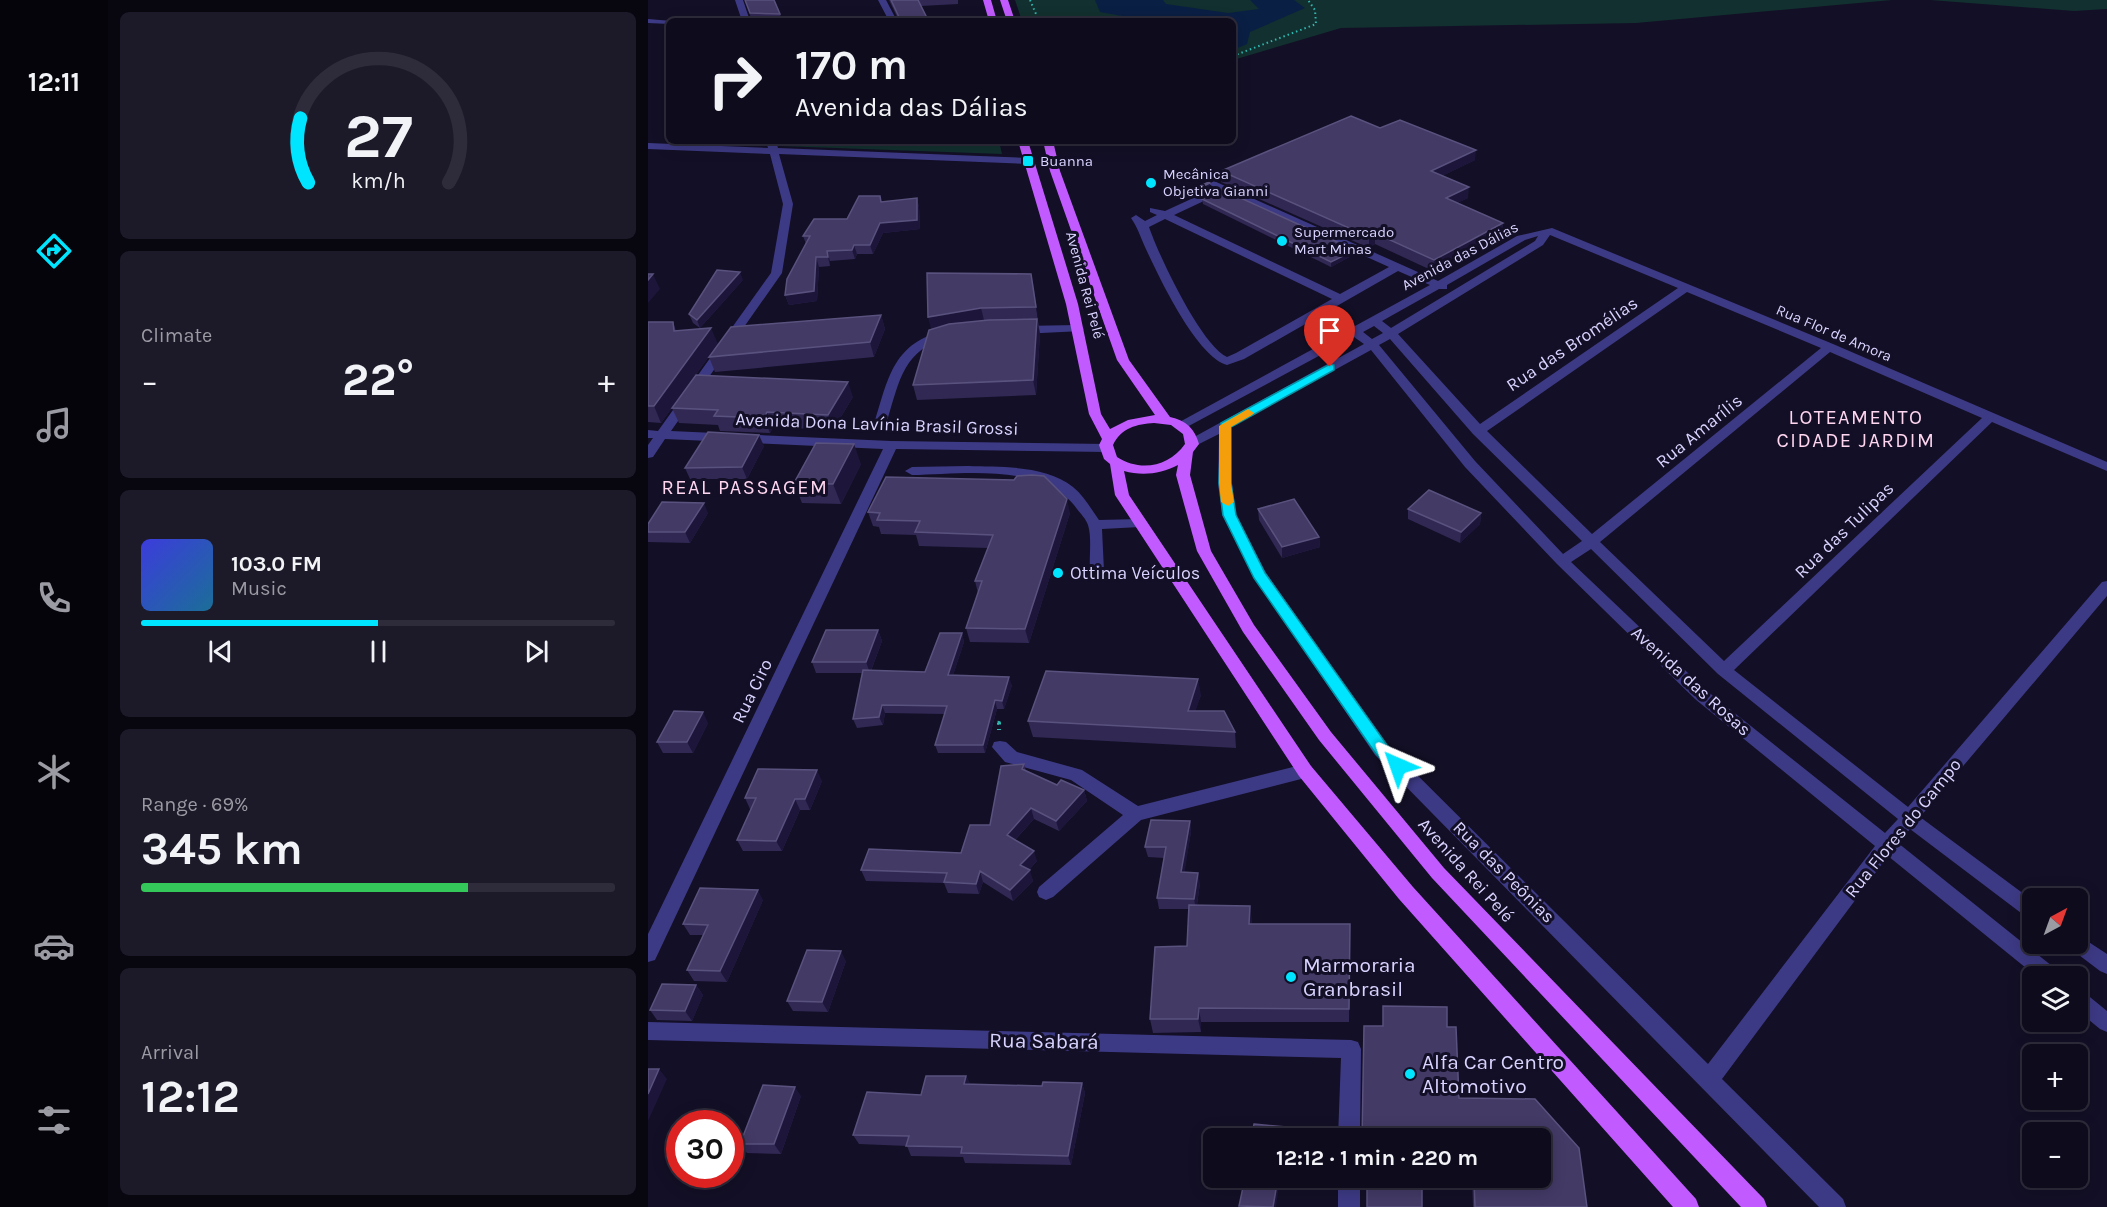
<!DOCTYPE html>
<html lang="en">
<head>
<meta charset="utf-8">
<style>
  :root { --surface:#0e0b1c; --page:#1c1929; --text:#f1f3f6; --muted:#9b9ba3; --line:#2e2b3b; --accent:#00e5ff }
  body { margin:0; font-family:Karla,sans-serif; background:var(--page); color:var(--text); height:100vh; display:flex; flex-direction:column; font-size:22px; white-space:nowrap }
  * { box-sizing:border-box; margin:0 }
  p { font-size:20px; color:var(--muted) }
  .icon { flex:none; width:33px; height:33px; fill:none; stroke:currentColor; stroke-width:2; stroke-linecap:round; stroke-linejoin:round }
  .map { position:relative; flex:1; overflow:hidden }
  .panel { display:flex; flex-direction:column; gap:12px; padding:12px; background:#08060f; width:540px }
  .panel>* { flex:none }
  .top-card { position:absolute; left:18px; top:18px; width:570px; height:126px; border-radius:9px; box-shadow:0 3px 15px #0003,0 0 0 2px var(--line); background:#0e0b1c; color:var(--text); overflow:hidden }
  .needle { width:39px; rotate:41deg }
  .tools { position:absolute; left:1374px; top:888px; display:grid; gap:12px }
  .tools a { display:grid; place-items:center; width:66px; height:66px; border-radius:9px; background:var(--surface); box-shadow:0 3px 15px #0003,0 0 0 2px var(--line); font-size:30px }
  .speed { position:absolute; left:18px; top:1110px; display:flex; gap:12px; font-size:30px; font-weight:700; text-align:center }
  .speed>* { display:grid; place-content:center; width:78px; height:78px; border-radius:50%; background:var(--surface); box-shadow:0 3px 15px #0003,0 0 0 2px var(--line); line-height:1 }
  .speed .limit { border:9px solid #d22; background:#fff; color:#111 }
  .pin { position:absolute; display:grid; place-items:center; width:51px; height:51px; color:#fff; margin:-62px -26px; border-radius:50% 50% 50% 0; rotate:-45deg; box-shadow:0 0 6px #0007 }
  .pin .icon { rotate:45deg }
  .me { position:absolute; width:66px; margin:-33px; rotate:317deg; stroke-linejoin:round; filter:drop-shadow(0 0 4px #0008) }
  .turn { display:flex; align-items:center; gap:21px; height:126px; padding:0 30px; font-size:27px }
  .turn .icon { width:78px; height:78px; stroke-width:2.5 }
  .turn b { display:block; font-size:42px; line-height:51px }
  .big { font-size:45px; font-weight:700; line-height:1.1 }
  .panel .card { flex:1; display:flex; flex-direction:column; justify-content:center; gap:9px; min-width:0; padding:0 21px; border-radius:9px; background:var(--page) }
  .panel .dial { align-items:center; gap:0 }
  .dial svg { height:156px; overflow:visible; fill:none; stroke:var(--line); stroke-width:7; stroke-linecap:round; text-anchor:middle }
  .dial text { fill:var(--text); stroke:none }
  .song { display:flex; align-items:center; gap:18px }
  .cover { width:72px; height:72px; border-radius:9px; background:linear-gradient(135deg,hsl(240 70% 55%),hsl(200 70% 35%)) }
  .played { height:6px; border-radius:3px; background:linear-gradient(90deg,var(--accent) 50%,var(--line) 50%) }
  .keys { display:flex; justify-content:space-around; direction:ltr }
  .heat { display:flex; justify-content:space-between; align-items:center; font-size:33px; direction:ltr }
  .charge { height:9px; border-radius:4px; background:linear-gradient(90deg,#34c759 69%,var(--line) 0) }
  .trip { position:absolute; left:555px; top:1128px; width:348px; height:60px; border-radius:9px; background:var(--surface); box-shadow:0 3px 15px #0003,0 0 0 2px var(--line); font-weight:700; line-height:60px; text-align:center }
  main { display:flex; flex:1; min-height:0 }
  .tab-bar { display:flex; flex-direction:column; width:108px; justify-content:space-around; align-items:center; background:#06040b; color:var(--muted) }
  .tab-bar .icon { width:42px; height:42px }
  .tab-bar .on { color:var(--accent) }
  .tab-bar b { font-size:27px; color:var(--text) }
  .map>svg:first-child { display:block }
</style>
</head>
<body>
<main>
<nav class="tab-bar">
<b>12:11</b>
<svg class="icon on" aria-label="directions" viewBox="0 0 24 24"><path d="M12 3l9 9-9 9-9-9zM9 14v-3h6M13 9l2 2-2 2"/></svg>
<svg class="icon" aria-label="music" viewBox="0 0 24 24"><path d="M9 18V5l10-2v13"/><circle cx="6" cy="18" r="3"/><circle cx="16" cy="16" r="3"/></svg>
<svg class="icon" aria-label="phone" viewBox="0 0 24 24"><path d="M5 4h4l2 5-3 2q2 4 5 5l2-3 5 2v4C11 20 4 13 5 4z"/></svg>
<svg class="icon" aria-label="climate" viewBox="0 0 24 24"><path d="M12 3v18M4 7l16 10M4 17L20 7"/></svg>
<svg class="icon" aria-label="car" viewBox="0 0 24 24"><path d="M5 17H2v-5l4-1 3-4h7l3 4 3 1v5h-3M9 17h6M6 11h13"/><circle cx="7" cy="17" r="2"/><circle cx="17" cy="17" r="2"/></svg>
<svg class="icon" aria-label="filters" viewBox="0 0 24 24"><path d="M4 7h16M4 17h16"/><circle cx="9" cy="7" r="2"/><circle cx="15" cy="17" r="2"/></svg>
</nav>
<section class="panel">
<div class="card dial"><svg viewBox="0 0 100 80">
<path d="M14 69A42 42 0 1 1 86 69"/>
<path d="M14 69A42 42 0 0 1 10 36" stroke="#00e5ff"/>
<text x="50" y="56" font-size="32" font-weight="700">27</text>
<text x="50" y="72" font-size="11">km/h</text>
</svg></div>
<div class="card"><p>Climate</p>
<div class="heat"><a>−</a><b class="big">22°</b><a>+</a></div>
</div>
<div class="card">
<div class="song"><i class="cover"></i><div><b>103.0 FM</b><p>Music</p></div></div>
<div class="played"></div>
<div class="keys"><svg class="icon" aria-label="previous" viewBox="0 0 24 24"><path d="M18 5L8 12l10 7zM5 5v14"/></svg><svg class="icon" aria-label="pause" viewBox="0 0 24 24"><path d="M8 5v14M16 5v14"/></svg><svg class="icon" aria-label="next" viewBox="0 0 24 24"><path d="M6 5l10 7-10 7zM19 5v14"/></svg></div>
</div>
<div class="card"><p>Range · 69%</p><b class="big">345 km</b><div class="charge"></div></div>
<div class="card"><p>Arrival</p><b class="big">12:12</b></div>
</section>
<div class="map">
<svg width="1459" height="1207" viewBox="0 0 1459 1207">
  <rect width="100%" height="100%" fill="#130f26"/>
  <!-- green -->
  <path fill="#12302f" d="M367,0H1244L988,23L693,28L585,60V21H374Z
    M1282,0H1459V9L1426,11Z
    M129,141H351L354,154L131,146Z"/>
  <!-- water -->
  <path fill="#0a1f44" d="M447,0H515L518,4L580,13L611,9L602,0H646L657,8L602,32L599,44L585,50V21H502L452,12Z"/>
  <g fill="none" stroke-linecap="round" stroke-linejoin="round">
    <!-- path-far1 -->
    <path stroke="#2fb8b0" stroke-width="2" stroke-dasharray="1.5 3" stroke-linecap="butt" d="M382,0L391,21
      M585,56L668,24L667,10L660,0"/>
    <!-- path -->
    <path stroke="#2fb8b0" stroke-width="4" stroke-dasharray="3 4.5" stroke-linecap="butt" d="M342,722L351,723V730"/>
    <!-- minor -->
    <path fill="#3d3a85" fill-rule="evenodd" d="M87,0H95L102,21H94Z
      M230,0H238L249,21H241Z
      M0,19L24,21H21V24L0,23Z
      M118,141H128L130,148L380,158L385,161L380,164L131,154L145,204L134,273L23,431L243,441L458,444L465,448L458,452L248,449L7,960L0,962V934L235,449L17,439L5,457L0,458V445L5,438H0V430L10,431L123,273L135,204L122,154L0,149V143L120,148Z
      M566,181L790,281L869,236L904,228L1185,344L1459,462V471L1344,422L1086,670L1260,807L1454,582L1459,581V596L1272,817L1384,900V918L1377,916L1262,829L1250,843L1409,970L1412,976H1388L1240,856L1074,1079L1195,1199L1198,1207H1171L727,755L606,577L574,515L570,483L571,434L549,445H539L537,442L716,344L706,337L537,428L532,429L526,425L782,285L750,271L596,359L579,365C548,356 511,277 497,247C492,236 490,228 483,218L488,215L497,221L509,215L502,212V208L517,211L567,188L561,184ZM575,192L741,267L692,294L526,215ZM517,219L684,299L588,353L579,357C553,345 511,256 501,227ZM902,235L1030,288L832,424L750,334L895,245ZM890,236L887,241L743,328L734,321L791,289H799V285L877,240ZM1039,292L1173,348L944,534L839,431ZM726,326L735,333L724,339L715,332ZM742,339L825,434L934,541L915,554L827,461L731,345ZM723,350L817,467L909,564L1047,699L1227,846L1060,1064L739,745L618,573L588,515L584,483L583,427ZM1182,352L1334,418L1076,661L952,542ZM943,549L1070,674L1250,819L1237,833L1059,691L923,562Z
      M430,325L436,329L434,331L373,334L367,330L373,326Z
      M298,330L302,332V336C255,350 252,379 239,421L233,425L228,424L227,421C241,375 246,343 298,330Z
      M320,466C353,467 398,465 425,487C436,496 443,509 451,520L492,519L499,523L492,527L454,529L456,571L454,574H444L442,571C441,557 444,537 440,525C438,519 433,514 429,509C396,462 315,474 264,475L257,471L264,467Z
      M352,741L358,742L369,752L434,770L490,806L657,764L663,766L666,771L663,776L657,778L493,820L405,897L398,900L391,897L389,892L391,887L475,815L423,780L357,762L344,747L346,742Z
      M1430,935L1459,954V974L1452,971L1423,949L1421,944H1430Z
      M1430,990L1437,993L1459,1011V1032L1452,1029L1430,1011Z
      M0,1022L703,1040L710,1042L713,1049L712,1138H690L693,1058L0,1040Z
      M690,1178H712V1207H690Z"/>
    <!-- major -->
    <path fill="#c25bff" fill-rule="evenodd" d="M335,0H343L349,21H341Z
      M352,0H360L367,21H359Z
      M370,141H380L430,304L453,414L462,429L480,420L507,415L469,360L402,171L395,141H405L412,171L481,360L522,417C538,420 547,429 551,444L545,452L542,475L563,551L606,625L683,732L796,868L1116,1199L1119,1207H1093L784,878L671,740L595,632L549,551L528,475L530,465C513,474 494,476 476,471L481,495L663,766L765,887L1048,1199L1051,1207H1025L751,899L651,776L467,495L462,464L456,459L451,445L454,439L441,414L418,304ZM506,423L523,425L535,434L537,444C521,467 492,472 469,457L465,445C473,428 489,424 506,423Z"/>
  </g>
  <!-- wall -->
  <path fill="#312854" d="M97,0L132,14L134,21H104Z
    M241,0H310V4L273,6L280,21H251Z
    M732,128L827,160L794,176L820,198L809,203L855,223L854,233L785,271L727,244L721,248L573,182V171Z
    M269,198L271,207L272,229L235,233L225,254H209L207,259L182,261V266L171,267L169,301L141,305L137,295L158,244L155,236L199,219L234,202Z
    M554,199L707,250V254L683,267L555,204Z
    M383,274L392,334L388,395L269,400L265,385L283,330Z
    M95,280L52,328L45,323L41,314Z
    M233,315L237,329L226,357L67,372L61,357Z
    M0,322H25L28,331L70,344L13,423L0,422Z
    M205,397L185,430L125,427L122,433L72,431L70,425L31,423L24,408Z
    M116,446L99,479H42L37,468Z
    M213,464L193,504L154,503L146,483Z
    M610,509L671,537L672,547L634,558L611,520Z
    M760,509L833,513L832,524L812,543L760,519Z
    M220,512L422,513L381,643L322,642L318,628L330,593L327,581L340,548L271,546L268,535L233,534L231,527L225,526Z
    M60,513L42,543L0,542V524Z
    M230,630L234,641L223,671L277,672L314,633L316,642L305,675L364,685L356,709H349L337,753H290L287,745L297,714L237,713L235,725L209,728L205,719L214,673H168L164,662Z
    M553,695L547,711L587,732L588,748L385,737L380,721Z
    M60,723L45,753H15L9,742Z
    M376,764L378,771L409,785L436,790L439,801L411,831L386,819L367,840L389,861L381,870L385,881L365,901L335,882L331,894L300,893L296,883L218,881L213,870L313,853L342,825Z
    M174,781L162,810H152L134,851H95L89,840L103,809H102L97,798Z
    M542,821L543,832L536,872L552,883L549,905L604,920V924H702L701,1022H553V1032L505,1033L502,1019L539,946L541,909H511L509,898L516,858L500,857L497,847Z
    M115,900L79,982L46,981L39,970L55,935H42L35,924Z
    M198,961L180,1012L145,1011L139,1001Z
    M48,985L55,995L44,1021L9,1020L2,1010Z
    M735,1006L799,1007V1027H808L811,1098L887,1099L931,1148L939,1207H825L824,1178H892V1138H714L716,1026H735Z
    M318,1076L322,1084L394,1086L434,1083L437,1093L423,1165L317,1163L315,1157L263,1156L259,1146L211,1144L205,1135L273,1095Z
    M153,1096L133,1154L99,1153L92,1144Z"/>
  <!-- shaded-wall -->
  <path fill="#1d163a" d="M828,150L827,160L782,182L783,171Z
    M562,183V188L541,197V193Z
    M821,187L820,198L797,209L798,198Z
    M269,198L271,207L272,229L235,233L225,254L222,245L232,223Z
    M855,223L854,233L785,271L786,260Z
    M727,233V244L721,248V237Z
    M206,245L209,254L207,259L204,250Z
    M707,250V254L683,267V262Z
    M179,251L182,261V266L180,257Z
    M168,257L171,267L169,301L141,305L137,295Z
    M92,272L95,280L52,328L49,320Z
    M5,274L12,289L0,303V280Z
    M383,274L386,289L391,323L388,307Z
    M333,308L337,324L284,333L280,317Z
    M233,315L237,329L226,357L222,342Z
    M389,319L392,334L388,395L385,380Z
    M63,328L70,344L13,423L6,406Z
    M200,382L205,397L185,430L180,415Z
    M119,412L125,427L122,433L116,418Z
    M111,435L116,446L99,479L94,467Z
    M206,444L213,464L193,504L185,484Z
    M419,499L422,513L381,643L377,629Z
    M56,503L60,513L42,543L37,532Z
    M833,513L832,524L812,543L813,532Z
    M671,537L672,547L634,558V547Z
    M230,630L234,641L222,673L218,662Z
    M314,633L316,642L302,684L300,675Z
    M361,677L364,685L356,709L354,701Z
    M550,679L553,695L542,727L540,711Z
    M347,700L349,709L337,753L335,745Z
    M234,705L237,713L235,725L231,717Z
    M55,712L60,723L45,753L39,742Z
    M169,770L174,781L162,810L157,799Z
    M436,790L439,801L411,831L408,821Z
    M147,799L152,810L134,851L128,841Z
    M383,808L386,819L362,845L359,835Z
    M542,821L543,832L535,883L533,872Z
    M386,851L389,861L376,875L372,865Z
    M382,870L385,881L365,901L362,890Z
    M332,871L335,882L331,894L328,884Z
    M550,873L552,883L548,910L546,899Z
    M110,890L115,900L79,982L72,971Z
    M602,906L604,920L603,938L601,924Z
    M193,951L198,961L180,1012L174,1002Z
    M48,985L55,995L44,1021L37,1011Z
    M551,1008L553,1022V1032L550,1019Z
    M11,1069L19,1079L0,1121V1094Z
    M318,1076L323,1086L316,1084Z
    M434,1083L437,1093L423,1165L420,1156Z
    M147,1087L153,1096L133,1154L126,1144Z
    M638,1127L639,1138H636Z
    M630,1178H632L628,1207H625Z"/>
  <!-- building -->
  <path fill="#433a66" stroke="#5a527e" stroke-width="1.5" d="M97,0H126L132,14L102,13Z
    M243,0H270L279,18L251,17Z
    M703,116L732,128L752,120L828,150L783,171L821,187L798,198L855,223L786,260L727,233L721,237L573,171Z
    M561,182L562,183L541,193L539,192Z
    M575,190L707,250L683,262L554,199Z
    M211,196H232L233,202L269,198V220L232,223L222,245H206L204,250L179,251L180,257H168L166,291L137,295L139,279L162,236H155L166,219H199Z
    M69,270L92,272L49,320L41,314Z
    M279,273L383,274L388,307L333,308L280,317Z
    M0,274H5L0,280Z
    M233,315L222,342L61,357L83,327Z
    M389,319L385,380L265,385L281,330L301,324L341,320Z
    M0,322H25L26,331L63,328L6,406H0Z
    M48,375L200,382L180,415L119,412L116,418L66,416L70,410L24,408Z
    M60,432L111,435L94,467L37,468Z
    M168,443L206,444L185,484L146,483Z
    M384,475L396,476L419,499L377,629L318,628L334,581H327L345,535L267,532L272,521L229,520L232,513L220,512L238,477L366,480L369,476Z
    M781,490L833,513L813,532L760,509Z
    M646,499L671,537L634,547L610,509Z
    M14,502L56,503L37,532H0V524Z
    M178,630H230L218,662H164Z
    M292,633H314L300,675L361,677L354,701L347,700L335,745H287L299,706L234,705L231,717L205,719L215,670L277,672Z
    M398,671L550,679L540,711H576L587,732L380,721Z
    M26,711L55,712L39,742H9Z
    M376,764L374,769L409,785L413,780L436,790L408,821L383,808L359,835L386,851L372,865L382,870L362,890L332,871L328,884L296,882L299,873L213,870L221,849L313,853L322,825H342L353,766Z
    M110,769L169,770L157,799H147L128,841L89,840L108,798H97Z
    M503,820L542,821L533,872L550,873L546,899L509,898L518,847H497Z
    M52,888L110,890L72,971L39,970L60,925L35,924Z
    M541,905L602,906L601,924H702L701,1009L551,1008L550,1019H502L507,947L539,946Z
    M159,950L193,951L174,1002L139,1001Z
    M14,984L48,985L37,1011L2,1010Z
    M735,1006L799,1007V1027H808L811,1098L887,1099L931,1148L939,1207H827L826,1178H892V1138H714L716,1026H735Z
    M0,1069H11L0,1094Z
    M278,1076H318L316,1084L394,1086L395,1082L434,1083L420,1156L313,1153L314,1147L258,1146L261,1136L205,1135L219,1092L273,1095Z
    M115,1085L147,1087L126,1144H92Z
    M606,1124L638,1127L636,1138H603Z
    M597,1178H630L625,1207L591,1206Z
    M719,1178H774V1207H719Z"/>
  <!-- route -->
  <path fill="#00e5ff" stroke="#0095a6" stroke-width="1.5" d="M682,364L686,365V370L583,427V483L588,515L617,573L739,745L758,766L755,770C743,774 736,762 728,754L606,578L575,515L571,483L573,423Z"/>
  <!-- slow -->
  <path fill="#f59e0b" d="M600,409L606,413L604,415L583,427V483L586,502L580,506L573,502L571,483V426Z"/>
  <!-- markers -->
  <g fill="#00e5ff" stroke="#130f26" stroke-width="2">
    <rect x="374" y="155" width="12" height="12" rx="3"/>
    <circle cx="503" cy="183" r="6"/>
    <circle cx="634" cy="241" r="6"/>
    <circle cx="410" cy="573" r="6"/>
    <circle cx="643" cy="977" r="6"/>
    <circle cx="762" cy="1074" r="6"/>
  </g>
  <g text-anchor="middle" stroke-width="6" stroke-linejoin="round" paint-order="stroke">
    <!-- far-poi labels -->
    <g font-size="15" fill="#d9d4ff" stroke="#130f26" text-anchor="start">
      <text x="392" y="166">Buanna</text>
      <text x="515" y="179">Mecânica<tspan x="515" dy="17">Objetiva Gianni</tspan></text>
      <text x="646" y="237">Supermercado<tspan x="646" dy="17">Mart Minas</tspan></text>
    </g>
    <!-- far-street labels -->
    <g font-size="15" fill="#d9d4ff" stroke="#130f26">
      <text transform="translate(812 256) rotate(-28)" y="5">Avenida das Dálias</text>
      <text transform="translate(437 285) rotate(75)" y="5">Avenida Rei Pelé</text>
      <text transform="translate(1186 333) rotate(23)" y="5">Rua Flor de Amora</text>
    </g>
    <!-- street labels -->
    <g font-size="18" fill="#d9d4ff" stroke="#130f26">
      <text transform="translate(924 344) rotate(-34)" y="6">Rua das Bromélias</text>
      <text transform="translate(229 424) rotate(2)" y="6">Avenida Dona Lavínia Brasil Grossi</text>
      <text transform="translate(1051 431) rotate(-39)" y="6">Rua Amarílis</text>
      <text transform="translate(1196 530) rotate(-44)" y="6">Rua das Tulipas</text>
      <text transform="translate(1043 681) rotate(42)" y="6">Avenida das Rosas</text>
      <text transform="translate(104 691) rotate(-64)" y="6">Rua Ciro</text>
      <text transform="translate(1255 828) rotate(-51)" y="6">Rua Flores do Campo</text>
      <text transform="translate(818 870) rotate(48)" y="6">Avenida Rei Pelé</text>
      <text transform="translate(856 872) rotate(45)" y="6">Rua das Peônias</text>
    </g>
    <!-- poi labels -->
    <g font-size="18" fill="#d9d4ff" stroke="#130f26" text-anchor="start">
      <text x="422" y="579">Ottima Veículos</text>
    </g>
    <!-- neighbourhood labels -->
    <g font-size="20" letter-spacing="1.5" fill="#ffd6f0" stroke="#130f26">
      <text x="1208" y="424">LOTEAMENTO<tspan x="1208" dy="23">CIDADE JARDIM</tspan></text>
      <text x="97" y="494">REAL PASSAGEM</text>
    </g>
    <!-- near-poi labels -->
    <g font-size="21" fill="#d9d4ff" stroke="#130f26" text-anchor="start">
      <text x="655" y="972">Marmoraria<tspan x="655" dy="24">Granbrasil</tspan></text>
      <text x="774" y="1069">Alfa Car Centro<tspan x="774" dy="24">Altomotivo</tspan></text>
    </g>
    <!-- near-street labels -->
    <g font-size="21" fill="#d9d4ff" stroke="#130f26">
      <text transform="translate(396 1041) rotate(1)" y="7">Rua Sabará</text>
    </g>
  </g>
</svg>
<div class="tools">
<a><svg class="needle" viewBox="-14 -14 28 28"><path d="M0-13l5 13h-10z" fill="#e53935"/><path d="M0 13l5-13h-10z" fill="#9b9ba3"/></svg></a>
<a><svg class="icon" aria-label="layers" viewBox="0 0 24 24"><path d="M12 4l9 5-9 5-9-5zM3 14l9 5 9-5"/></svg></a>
<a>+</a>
<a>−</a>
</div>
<div class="speed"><div class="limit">30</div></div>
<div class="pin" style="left:682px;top:367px;background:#d93025"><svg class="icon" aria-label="arrive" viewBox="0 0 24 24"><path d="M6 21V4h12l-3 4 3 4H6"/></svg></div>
<svg class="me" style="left:750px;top:766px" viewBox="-20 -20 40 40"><path d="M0-17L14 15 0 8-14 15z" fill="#00e5ff" stroke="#fff" stroke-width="4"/></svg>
<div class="trip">12:12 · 1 min · 220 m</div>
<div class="top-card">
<div class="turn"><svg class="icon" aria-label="right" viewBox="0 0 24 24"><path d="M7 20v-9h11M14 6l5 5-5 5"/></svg><div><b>170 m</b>Avenida das Dálias</div></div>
</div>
</div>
</main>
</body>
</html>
